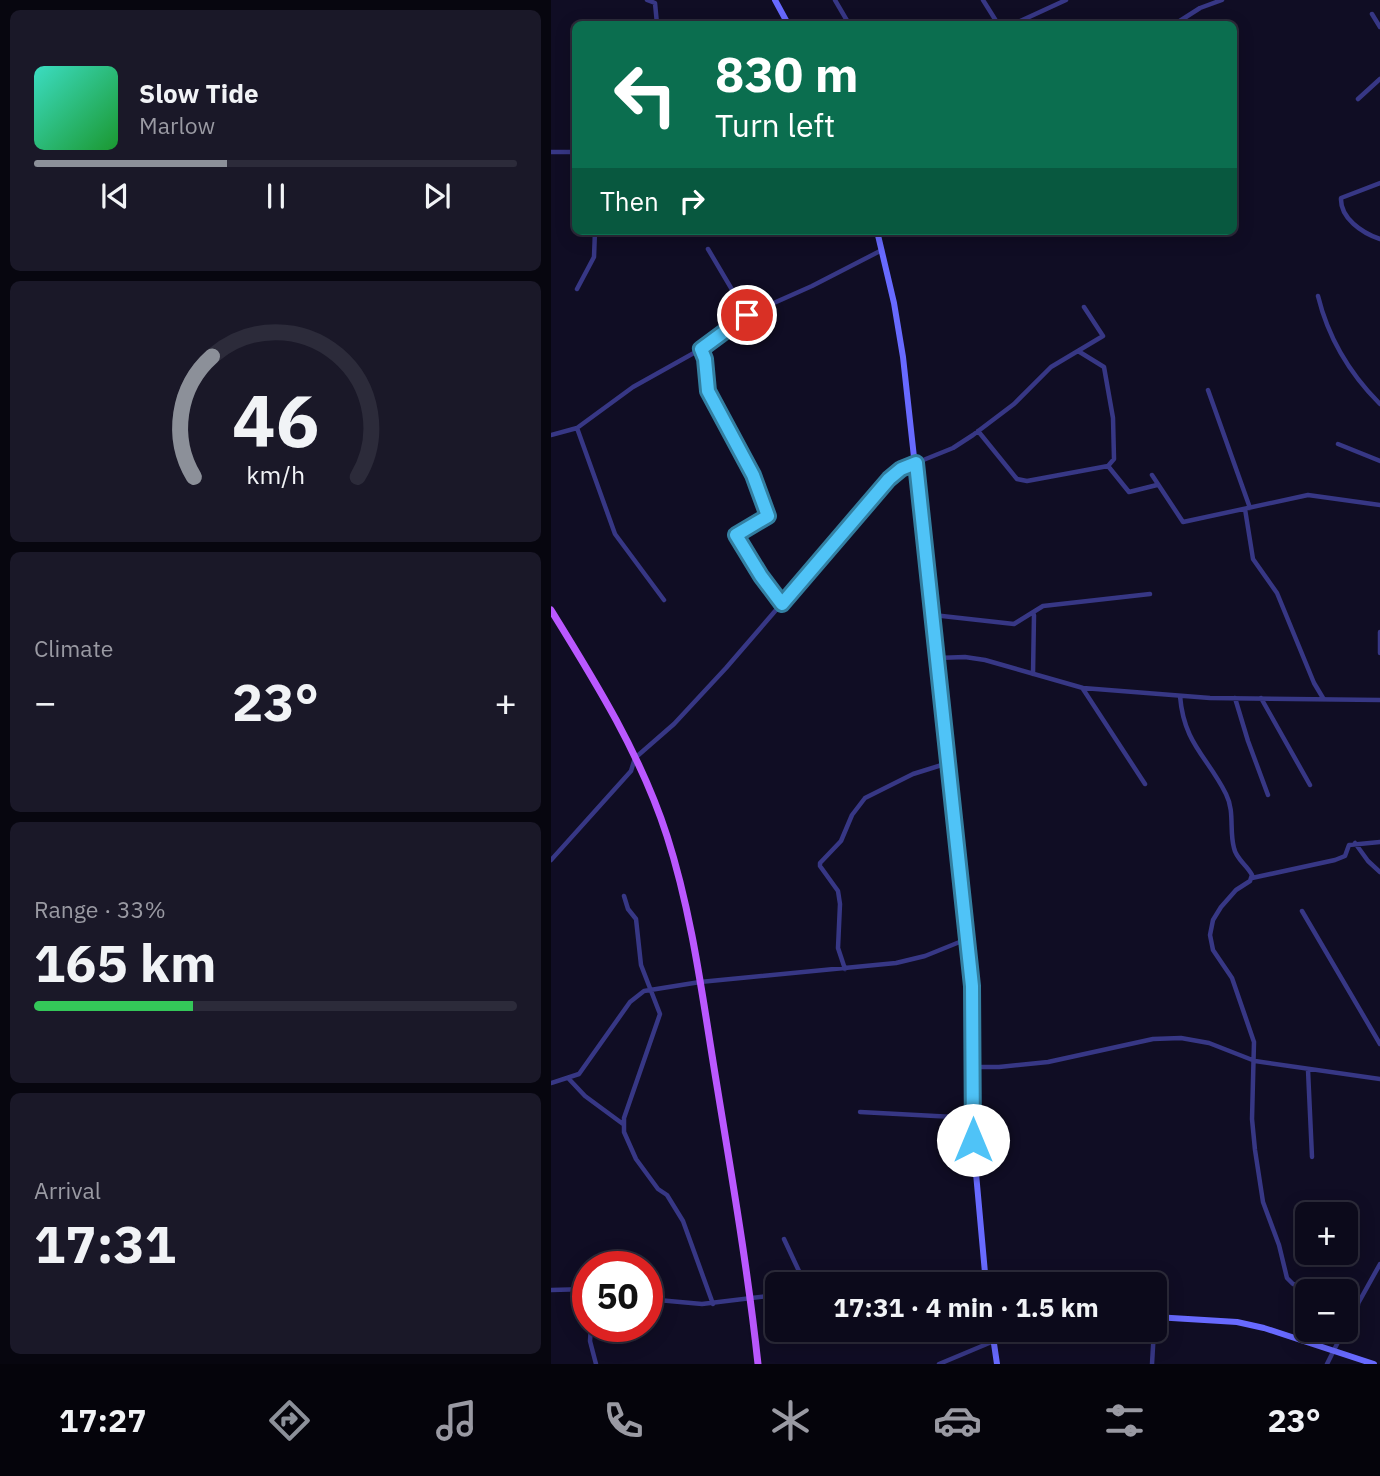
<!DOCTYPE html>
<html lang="en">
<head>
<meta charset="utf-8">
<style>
  :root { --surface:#0c0a1b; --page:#1a1828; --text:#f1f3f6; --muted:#9a9aa3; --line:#2c2b3a; --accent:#8c9099 }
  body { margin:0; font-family:"IBM Plex Sans",sans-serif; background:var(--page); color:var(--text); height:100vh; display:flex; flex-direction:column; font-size:26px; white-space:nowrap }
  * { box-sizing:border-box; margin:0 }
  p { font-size:23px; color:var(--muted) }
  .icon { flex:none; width:38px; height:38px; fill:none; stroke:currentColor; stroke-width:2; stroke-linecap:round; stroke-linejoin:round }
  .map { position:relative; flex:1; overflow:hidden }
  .sheet { display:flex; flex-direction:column; gap:10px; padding:10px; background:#07060f; width:551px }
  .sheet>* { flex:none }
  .banner { position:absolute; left:21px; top:21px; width:665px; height:214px; border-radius:10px; box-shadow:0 4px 18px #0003,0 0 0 2px var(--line); background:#0b6e4f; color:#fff; overflow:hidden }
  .controls { position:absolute; left:744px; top:1202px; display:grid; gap:14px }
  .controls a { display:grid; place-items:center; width:63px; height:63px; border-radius:10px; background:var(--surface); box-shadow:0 4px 18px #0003,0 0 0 2px var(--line); font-size:35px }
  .speed { position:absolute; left:21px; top:1251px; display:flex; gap:14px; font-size:35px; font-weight:700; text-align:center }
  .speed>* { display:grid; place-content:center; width:91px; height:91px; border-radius:50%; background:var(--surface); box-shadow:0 4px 18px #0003,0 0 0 2px var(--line); line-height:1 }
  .speed .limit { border:10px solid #d22; background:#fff; color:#111 }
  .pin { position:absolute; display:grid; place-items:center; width:60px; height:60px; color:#fff; margin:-30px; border:4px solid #fff; border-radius:50%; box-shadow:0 2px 7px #0007 }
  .me { position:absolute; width:77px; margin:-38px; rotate:0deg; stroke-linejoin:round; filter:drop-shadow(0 0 5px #0008) }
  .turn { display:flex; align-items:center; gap:24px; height:147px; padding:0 28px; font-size:32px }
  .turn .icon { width:91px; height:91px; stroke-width:2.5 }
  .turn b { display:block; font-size:49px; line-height:60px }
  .then { display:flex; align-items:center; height:66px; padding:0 28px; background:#0003; gap:14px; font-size:26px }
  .big { font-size:52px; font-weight:800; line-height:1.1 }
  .sheet .card { flex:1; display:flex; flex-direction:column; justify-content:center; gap:10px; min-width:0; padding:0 24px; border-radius:10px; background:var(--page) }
  .sheet .dial { align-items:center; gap:0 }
  .dial svg { height:182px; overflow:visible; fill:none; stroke:var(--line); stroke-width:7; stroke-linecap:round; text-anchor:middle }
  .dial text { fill:var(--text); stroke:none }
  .song { display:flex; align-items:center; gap:21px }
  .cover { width:84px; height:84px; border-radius:10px; background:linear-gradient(135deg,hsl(170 70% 55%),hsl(130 70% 35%)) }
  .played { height:7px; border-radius:4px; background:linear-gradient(90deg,var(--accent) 40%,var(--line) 40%) }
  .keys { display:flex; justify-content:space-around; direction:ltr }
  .heat { display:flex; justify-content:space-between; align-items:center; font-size:38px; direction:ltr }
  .charge { height:10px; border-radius:5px; background:linear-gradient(90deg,#34c759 33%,var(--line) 0) }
  .trip { position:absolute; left:214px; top:1272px; width:402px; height:70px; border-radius:10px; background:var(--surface); box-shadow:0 4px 18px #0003,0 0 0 2px var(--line); font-weight:800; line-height:70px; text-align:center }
  .menu { display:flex; height:112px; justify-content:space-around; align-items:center; background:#05040b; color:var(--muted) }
  .menu .icon { width:49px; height:49px }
  .menu .on { color:var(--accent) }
  .menu b { font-size:32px; color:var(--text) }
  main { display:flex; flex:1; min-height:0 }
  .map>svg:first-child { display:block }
</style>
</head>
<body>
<main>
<section class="sheet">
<div class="card">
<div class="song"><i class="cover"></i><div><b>Slow Tide</b><p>Marlow</p></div></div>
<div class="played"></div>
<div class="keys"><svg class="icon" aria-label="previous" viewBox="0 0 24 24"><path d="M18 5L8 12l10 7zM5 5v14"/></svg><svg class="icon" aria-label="pause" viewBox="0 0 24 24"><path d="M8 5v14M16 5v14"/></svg><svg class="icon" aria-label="next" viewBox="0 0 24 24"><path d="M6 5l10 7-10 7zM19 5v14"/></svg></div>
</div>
<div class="card dial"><svg viewBox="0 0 100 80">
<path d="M14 69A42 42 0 1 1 86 69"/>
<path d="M14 69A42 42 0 0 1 22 16" stroke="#8c9099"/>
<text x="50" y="56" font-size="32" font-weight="700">46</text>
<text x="50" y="72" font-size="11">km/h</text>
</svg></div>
<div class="card"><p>Climate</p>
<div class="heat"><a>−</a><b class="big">23°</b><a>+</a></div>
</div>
<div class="card"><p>Range · 33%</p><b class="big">165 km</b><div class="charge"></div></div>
<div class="card"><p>Arrival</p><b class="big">17:31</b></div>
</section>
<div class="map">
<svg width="829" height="1364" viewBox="0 0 829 1364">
  <rect width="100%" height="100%" fill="#100d24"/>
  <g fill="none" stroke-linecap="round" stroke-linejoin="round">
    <!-- minor -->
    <path stroke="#373785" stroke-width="4.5" d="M96,0L104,3L106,24
      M284,0L298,24
      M432,0L447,24
      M821,14L829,27
      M116,24L121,23
      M463,24L515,0
      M624,24L649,8L671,0
      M807,99L829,79
      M0,152H24
      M829,183L790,198C789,218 811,233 829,239
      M157,249L196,315
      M26,289L43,257L44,231
      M767,296C777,337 799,374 829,404
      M150,349L154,359L157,391L202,475L217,516L185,535L210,576L231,604
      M657,390L699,508
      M26,428L64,534L113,600
      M427,431L466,479L476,481L557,466L563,459L562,418L553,367L527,351
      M0,435L26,428L82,387L150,349L196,315L261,286L331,250
      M787,444L829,461
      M557,466L578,492L606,485
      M601,475L632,522L757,495L829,505
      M694,509L702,559L726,593L763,683L772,698
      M382,615L463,624L492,606L599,594
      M829,632V653
      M386,658L414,657L434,660L532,688L659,698L829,700
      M482,674L483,615
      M532,689L594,784
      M629,696C633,744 656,756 675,794C684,812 678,830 683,848C685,859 696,865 701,875L699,881L685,890L670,907L662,920L659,935L662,950L681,978L703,1042L701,1119L704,1150L712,1202L728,1245L736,1278L742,1284L775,1292
      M684,698L697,741L717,795
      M710,698L759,785
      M804,843L817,861L829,872
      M0,860L80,771L84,758L123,724L175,668L338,479L350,469L402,448L422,435L463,404L500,367L552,336L533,307
      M701,878L784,860L794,856L798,845L829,842
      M73,896L77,909L85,919L90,965L109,1014L73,1118V1132L85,1159L107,1189L116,1195L132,1221L162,1304
      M751,911L829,1044
      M294,969L287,948L289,904L287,891L269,866V863L290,841L301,815L314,798L362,774L397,763
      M423,1067H448L497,1062L602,1039L630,1038L658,1043L704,1061L829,1079
      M757,1070L761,1157
      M18,1079L34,1096L72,1124
      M0,1083L28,1074L79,1002L93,991L149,982L345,963L374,956L416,939
      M309,1112L422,1118
      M233,1239L254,1284
      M286,1284L330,1281L435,1280
      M0,1290L37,1289
      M794,1298L807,1305
      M96,1299L151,1304L226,1295
      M40,1326L39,1341L45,1364
      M794,1327L829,1264
      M388,1364L443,1341
      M601,1364L603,1330
      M776,1364L793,1330"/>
    <!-- secondary -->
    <path stroke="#686aff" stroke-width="6" d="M224,0L237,24
      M326,231L343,303L352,357L421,986L422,1140L435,1284
      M604,1317L686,1322L713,1328L823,1364
      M441,1330L446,1364"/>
    <!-- primary -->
    <path stroke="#ba58ff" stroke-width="7" d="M0,610C44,681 90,755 116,836C142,917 152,1002 166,1086C181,1178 197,1271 207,1364"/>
  </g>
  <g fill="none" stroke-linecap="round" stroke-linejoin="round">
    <defs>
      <path id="route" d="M196,315L150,349L154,359L157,391L202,475L217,516L185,535L210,576L231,604L338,479L350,469L365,463L421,986L422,1140"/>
    </defs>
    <!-- route casing -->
    <use href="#route" stroke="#337fa1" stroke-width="18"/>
    <!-- route -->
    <use href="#route" stroke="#4fc3f7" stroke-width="12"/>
  </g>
</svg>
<div class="controls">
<a>+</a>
<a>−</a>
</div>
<div class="speed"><div class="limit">50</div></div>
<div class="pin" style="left:196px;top:315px;background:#d93025"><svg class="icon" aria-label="arrive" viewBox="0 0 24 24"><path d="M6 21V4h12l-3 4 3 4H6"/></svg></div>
<svg class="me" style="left:422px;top:1140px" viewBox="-20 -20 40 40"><circle r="19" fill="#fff"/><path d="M0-13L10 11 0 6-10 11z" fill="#4fc3f7"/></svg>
<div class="trip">17:31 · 4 min · 1.5 km</div>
<div class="banner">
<div class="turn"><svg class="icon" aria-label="left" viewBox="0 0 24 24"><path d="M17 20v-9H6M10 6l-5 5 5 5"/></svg><div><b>830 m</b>Turn left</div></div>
<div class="then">Then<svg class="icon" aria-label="right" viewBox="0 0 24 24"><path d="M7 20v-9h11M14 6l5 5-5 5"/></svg></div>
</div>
</div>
</main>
<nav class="menu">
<b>17:27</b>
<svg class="icon on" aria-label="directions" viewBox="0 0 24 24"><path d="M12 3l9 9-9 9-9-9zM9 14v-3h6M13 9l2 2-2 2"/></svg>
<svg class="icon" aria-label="music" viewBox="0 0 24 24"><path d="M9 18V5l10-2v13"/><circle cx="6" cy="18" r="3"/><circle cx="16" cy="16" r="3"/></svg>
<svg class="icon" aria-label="phone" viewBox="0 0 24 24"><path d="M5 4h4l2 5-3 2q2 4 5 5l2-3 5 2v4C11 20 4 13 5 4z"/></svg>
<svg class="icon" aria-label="climate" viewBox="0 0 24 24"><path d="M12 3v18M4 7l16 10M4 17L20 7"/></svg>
<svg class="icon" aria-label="car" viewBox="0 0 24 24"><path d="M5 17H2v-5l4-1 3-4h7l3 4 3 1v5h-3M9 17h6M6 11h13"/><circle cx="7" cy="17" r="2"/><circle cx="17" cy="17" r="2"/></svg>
<svg class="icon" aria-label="filters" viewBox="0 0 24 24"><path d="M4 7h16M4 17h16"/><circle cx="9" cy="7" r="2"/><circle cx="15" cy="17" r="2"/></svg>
<b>23°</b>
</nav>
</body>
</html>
